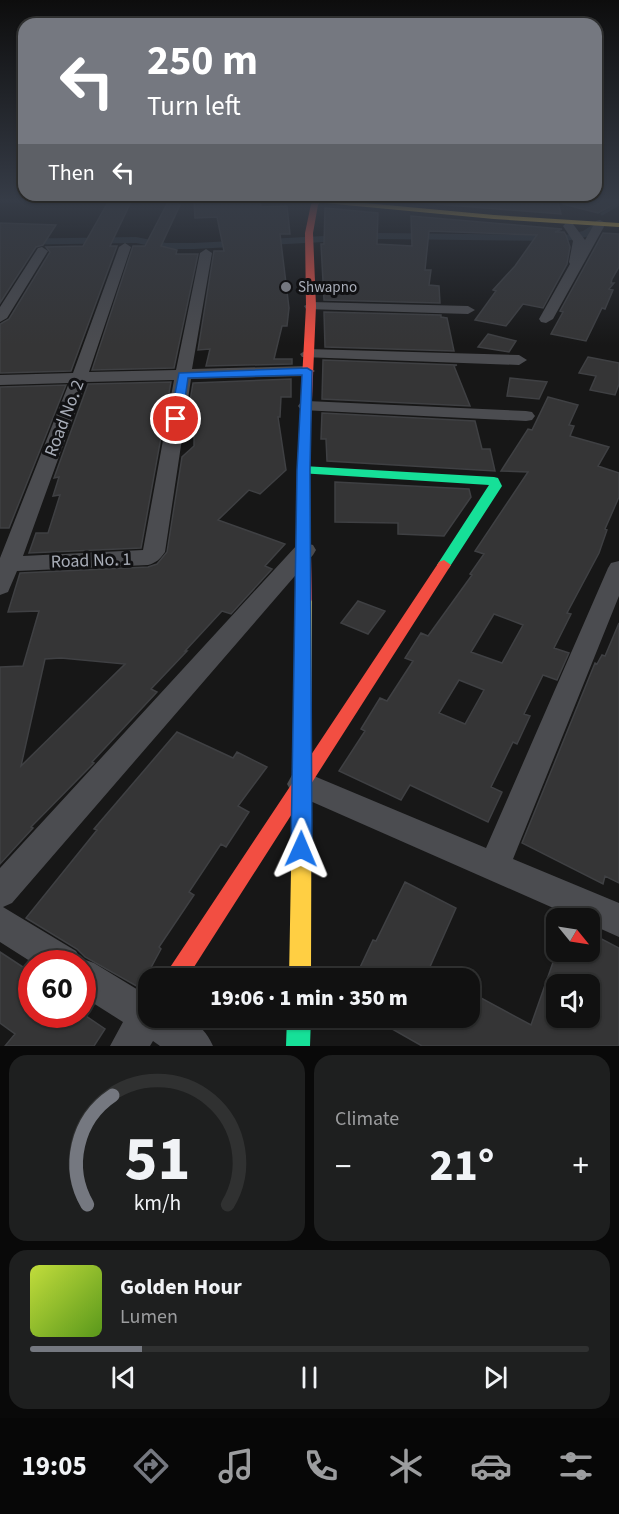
<!DOCTYPE html>
<html lang="en">
<head>
<meta charset="utf-8">
<style>
  :root { --surface:#111; --page:#1e1f1f; --text:#f1f3f6; --muted:#9c9d9f; --line:#303131; --accent:#757880 }
  body { margin:0; font-family:"Source Sans 3",sans-serif; background:var(--page); color:var(--text); height:100vh; display:flex; flex-direction:column; font-size:22px; white-space:nowrap }
  * { box-sizing:border-box; margin:0 }
  p { font-size:20px; color:var(--muted) }
  .icon { flex:none; width:33px; height:33px; fill:none; stroke:currentColor; stroke-width:2; stroke-linecap:round; stroke-linejoin:round }
  .map { position:relative; height:1046px; overflow:hidden }
  .details { display:flex; flex-direction:column; gap:9px; padding:9px; background:#090909; flex:1 }
  .details>* { flex:none }
  .top-card { position:absolute; left:18px; top:18px; width:584px; height:183px; border-radius:18px; box-shadow:0 2px 4px #0004,0 0 0 2px var(--line); background:#757880; color:#fff; overflow:hidden }
  .needle { width:39px; rotate:120deg }
  .controls { position:absolute; left:546px; top:908px; display:grid; gap:12px }
  .controls a { display:grid; place-items:center; width:54px; height:54px; border-radius:12px; background:var(--surface); box-shadow:0 2px 4px #0004,0 0 0 2px var(--line); font-size:30px }
  .speed { position:absolute; left:18px; top:950px; display:flex; gap:12px; font-size:30px; font-weight:700; text-align:center }
  .speed>* { display:grid; place-content:center; width:78px; height:78px; border-radius:50%; background:var(--surface); box-shadow:0 2px 4px #0004,0 0 0 2px var(--line); line-height:1 }
  .speed .limit { border:9px solid #d22; background:#fff; color:#111 }
  .pin { position:absolute; display:grid; place-items:center; width:51px; height:51px; color:#fff; margin:-26px; border:3px solid #fff; border-radius:50%; box-shadow:0 2px 6px #0007 }
  .me { position:absolute; width:66px; margin:-33px; rotate:1deg; stroke-linejoin:round; filter:drop-shadow(0 0 4px #0008) }
  .turn { display:flex; align-items:center; gap:21px; height:126px; padding:0 30px; font-size:27px }
  .turn .icon { width:78px; height:78px; stroke-width:2.5 }
  .turn b { display:block; font-size:42px; line-height:51px }
  .then { display:flex; align-items:center; height:57px; padding:0 30px; background:#0003; gap:12px; font-size:22px }
  .big { font-size:45px; font-weight:800; line-height:1.1 }
  .details .card { flex:1; display:flex; flex-direction:column; justify-content:center; gap:9px; min-width:0; padding:0 21px; border-radius:18px; background:var(--page) }
  .details .dial { align-items:center; gap:0 }
  .dial svg { height:156px; overflow:visible; fill:none; stroke:var(--line); stroke-width:7; stroke-linecap:round; text-anchor:middle }
  .dial text { fill:var(--text); stroke:none }
  .song { display:flex; align-items:center; gap:18px }
  .cover { width:72px; height:72px; border-radius:9px; background:linear-gradient(135deg,hsl(70 70% 55%),hsl(90 70% 35%)) }
  .played { height:6px; border-radius:3px; background:linear-gradient(90deg,var(--accent) 20%,var(--line) 20%) }
  .keys { display:flex; justify-content:space-around; direction:ltr }
  .heat { display:flex; justify-content:space-between; align-items:center; font-size:33px; direction:ltr }
  .details .tiles { flex:1; display:grid; gap:9px; grid-template-columns:1fr 1fr }
  .card:last-child { grid-column:span 2 }
  .trip { position:absolute; left:138px; top:968px; width:342px; height:60px; border-radius:18px; background:var(--surface); box-shadow:0 2px 4px #0004,0 0 0 2px var(--line); font-weight:800; line-height:60px; text-align:center }
  .menu { display:flex; height:96px; justify-content:space-around; align-items:center; background:#070707; color:var(--muted) }
  .menu .icon { width:42px; height:42px }
  .menu .active { color:var(--accent) }
  .menu b { font-size:27px; color:var(--text) }
  .map>svg:first-child { display:block }
</style>
</head>
<body>
<div class="map">
<svg width="619" height="1046" viewBox="0 0 619 1046">
  <rect width="100%" height="100%" fill="#171717"/>
  <g fill="none" stroke-linecap="round" stroke-linejoin="round">
    <!-- stream -->
    <path stroke="#2a3239" stroke-width="3" d="M602,214L619,204"/>
    <!-- canal -->
    <path fill="#2a3239" fill-rule="evenodd" d="M594,224L599,227L591,236L566,241L380,239L194,249H166L136,243L0,245V239L136,237L166,243H194L380,233L566,235L583,231Z"/>
  </g>
  <!-- building -->
  <path fill="#353536" stroke="#3f4043" stroke-width="1.5" fill-rule="evenodd" d="M243,199V201L260,200L261,207L287,206L290,234H280L289,308L287,326H282L274,359H292V364L206,366L210,349L198,350L214,251H224L217,217L195,218L194,200Z
    M411,199H557L561,214L411,202Z
    M564,199H619V202L598,213L563,204Z
    M169,200L180,205L161,246L177,250L176,254H198L174,368L92,370L133,246H145Z
    M107,204H130L110,246H117L71,371L0,373V324L9,319L50,252L46,247L83,246Z
    M325,208L378,213L377,244L412,246L411,216L562,229L555,232H564L566,235L570,247L567,264L543,308L523,304L506,326L475,320L496,291L493,290L515,266L537,235L429,231L425,270H431L429,285L439,286L440,303L324,300L321,244H324Z
    M0,223L56,225L43,245L36,247L0,303Z
    M603,233L619,234V267L612,279L611,283H614L609,289L613,290L605,309L602,308L586,341L551,334L563,312L560,311Z
    M324,312L441,315V317L447,318L454,351L325,347Z
    M488,334L516,341L509,352L478,347Z
    M588,357L619,363V384L615,395L590,390L596,376L579,373Z
    M323,360L457,365L454,366L470,406L322,399Z
    M510,378L547,382L539,399L507,396Z
    M291,379V397H281L280,417H278L286,470L260,494L249,490L218,520L285,544L265,566L272,569L231,614L222,611L185,651H187L151,689L157,692L92,762L94,763L87,770L31,827L33,828L0,864V667L23,666L39,611L8,612L20,573L148,567L157,564L167,552L182,457L194,446V419H187L193,383ZM61,658L125,664L21,766L45,659Z
    M171,382L141,548L29,553L36,533H48L60,495L53,496L59,477L54,478L88,384Z
    M66,385L9,528H0V387Z
    M548,397L578,405L569,425L574,426L570,436L609,447L598,466L619,473V497L605,529L607,530L599,553L567,613L571,614L554,648L569,653L557,680L543,675L524,714L530,716L517,744L513,742L491,787L502,792L488,822L410,785L401,800L339,771L365,731L361,729L380,698L387,701L413,661L405,658L421,633L428,636L472,575L470,574L484,554L475,551L528,472L501,471L528,429L532,430ZM494,614L523,625L502,663L471,652ZM459,680L484,690L465,724L439,713Z
    M322,413L475,421L482,449H490L495,471L327,461L326,439H321Z
    M335,482L469,489L471,497L444,536L398,534V523L335,522Z
    M358,601L385,611L368,634L341,623Z
    M619,623V883L605,876L603,884L522,843L595,663L597,664L602,655L605,656Z
    M177,732L233,758L237,752L267,767L238,806L249,812L226,847L221,844L189,892L194,895L159,947L161,949L140,988L85,957L77,949L26,918L97,830L94,829Z
    M405,882L456,908L425,978H355L373,940L376,941Z
    M590,933L619,948V1046H422L371,1017H470V992L531,1025L557,951H590ZM556,984H590V1017H556Z
    M0,952L32,973V1014H83L105,1029L94,1046H5L15,1034L0,1023Z"/>
  <g fill="none" stroke-linecap="round" stroke-linejoin="round">
    <!-- street -->
    <path fill="#4b4c50" fill-rule="evenodd" d="M62,199H142L137,202H67Z
      M600,220L606,223L553,319L546,323L541,322L539,319L570,264L569,262L573,241L563,226L565,224H573L585,240L596,221Z
      M125,243L131,247L89,372L176,370L200,253L206,249L212,253L192,369L307,366L315,371L307,376L191,379L165,552C160,559 156,563 148,565L17,571L8,592L0,595V558L69,383L0,385V375L73,373L119,247ZM174,380L143,550L23,556L86,382Z
      M42,247L48,251L7,318L0,322V307L38,248Z
      M311,302L468,306L475,310L468,314L306,309L304,306Z
      M308,349L519,355L527,360L519,365L302,357L300,354Z
      M307,401L526,411L532,412L535,416L532,420L526,421L301,410L298,406L301,402Z
      M305,543L313,545L316,550L313,555L12,903L3,907L76,951L80,958L94,963L148,996V1017C177,1017 200,1015 213,1046H160L153,1041L150,1046H110L123,1022L82,996V963H33L0,942V868L297,545Z
      M619,561V596L513,859L619,903V937L590,924V918H576L292,793L287,784L292,775L302,771L486,848L608,568L611,563Z"/>
    <!-- fast -->
    <path fill="#16e098" fill-rule="evenodd" d="M303,466L494,477L498,478L502,486L449,568L444,570L437,565L489,485L299,473L297,470Z
      M287,1017H311L310,1046H286Z"/>
    <!-- slow -->
    <path fill="#ffcf43" fill-rule="evenodd" d="M300,199H322L494,215L619,223V227L494,219L303,201Z
      M304,595L309,596L312,600L311,978H289L296,600L299,596Z"/>
    <!-- jam -->
    <path fill="#f24e42" fill-rule="evenodd" d="M316,199H323L318,205L313,233L316,306L309,470L312,600L309,604H299L296,600L297,470L306,306L305,233L311,204Z
      M444,560L451,565L187,978H163L439,562Z"/>
  </g>
  <!-- sky -->
  <linearGradient id="sky" x2="0" y2="1"><stop stop-color="#0d0d0d"/><stop offset="0.58" stop-color="#363c47"/><stop offset="1" stop-color="#363c47" stop-opacity="0"/></linearGradient>
  <rect width="619" height="345" fill="url(#sky)"/>
  <!-- route -->
  <path fill="#1a73e8" stroke="#114b97" stroke-width="1.5" d="M307,368L312,371L310,470L312,849L309,855L301,858L294,855L291,849L297,470L302,375L188,378L182,419L176,423L170,419L179,373Z"/>
  <!-- markers -->
  <circle fill="#757880" stroke="#111113" stroke-width="2" cx="286" cy="287" r="6"/>
  <g text-anchor="middle" stroke-width="6" stroke-linejoin="round" paint-order="stroke">
    <!-- far-poi labels -->
    <g font-size="15" fill="#a8adb8" stroke="#111113" text-anchor="start">
      <text x="298" y="292">Shwapno</text>
    </g>
    <!-- street labels -->
    <g font-size="18" fill="#a8adb8" stroke="#111113">
      <text transform="translate(64 418) rotate(-69)" y="6">Road No. 2</text>
      <text transform="translate(91 560) rotate(-2)" y="6">Road No. 1</text>
    </g>
  </g>
</svg>
<div class="controls">
<a><svg class="needle" viewBox="-14 -14 28 28"><path d="M0-13l5 13h-10z" fill="#e53935"/><path d="M0 13l5-13h-10z" fill="#9c9d9f"/></svg></a>
<a><svg class="icon" aria-label="sound" viewBox="0 0 24 24"><path d="M4 9h4l5-4v14l-5-4H4zM17 9q2 3 0 6"/></svg></a>
</div>
<div class="speed"><div class="limit">60</div></div>
<div class="pin" style="left:176px;top:419px;background:#d93025"><svg class="icon" aria-label="arrive" viewBox="0 0 24 24"><path d="M6 21V4h12l-3 4 3 4H6"/></svg></div>
<svg class="me" style="left:301px;top:849px" viewBox="-20 -20 40 40"><path d="M0-17L14 15 0 8-14 15z" fill="#1a73e8" stroke="#fff" stroke-width="4"/></svg>
<div class="trip">19:06 · 1 min · 350 m</div>
<div class="top-card">
<div class="turn"><svg class="icon" aria-label="left" viewBox="0 0 24 24"><path d="M17 20v-9H6M10 6l-5 5 5 5"/></svg><div><b>250 m</b>Turn left</div></div>
<div class="then">Then<svg class="icon" aria-label="left" viewBox="0 0 24 24"><path d="M17 20v-9H6M10 6l-5 5 5 5"/></svg></div>
</div>
</div>
<section class="details">
<div class="tiles">
<div class="card dial"><svg viewBox="0 0 100 80">
<path d="M14 69A42 42 0 1 1 86 69"/>
<path d="M14 69A42 42 0 0 1 27 13" stroke="#757880"/>
<text x="50" y="56" font-size="32" font-weight="700">51</text>
<text x="50" y="72" font-size="11">km/h</text>
</svg></div>
<div class="card"><p>Climate</p>
<div class="heat"><a>−</a><b class="big">21°</b><a>+</a></div>
</div>
<div class="card">
<div class="song"><i class="cover"></i><div><b>Golden Hour</b><p>Lumen</p></div></div>
<div class="played"></div>
<div class="keys"><svg class="icon" aria-label="previous" viewBox="0 0 24 24"><path d="M18 5L8 12l10 7zM5 5v14"/></svg><svg class="icon" aria-label="pause" viewBox="0 0 24 24"><path d="M8 5v14M16 5v14"/></svg><svg class="icon" aria-label="next" viewBox="0 0 24 24"><path d="M6 5l10 7-10 7zM19 5v14"/></svg></div>
</div>
</div>
</section>
<nav class="menu">
<b>19:05</b>
<svg class="icon active" aria-label="directions" viewBox="0 0 24 24"><path d="M12 3l9 9-9 9-9-9zM9 14v-3h6M13 9l2 2-2 2"/></svg>
<svg class="icon" aria-label="music" viewBox="0 0 24 24"><path d="M9 18V5l10-2v13"/><circle cx="6" cy="18" r="3"/><circle cx="16" cy="16" r="3"/></svg>
<svg class="icon" aria-label="phone" viewBox="0 0 24 24"><path d="M5 4h4l2 5-3 2q2 4 5 5l2-3 5 2v4C11 20 4 13 5 4z"/></svg>
<svg class="icon" aria-label="climate" viewBox="0 0 24 24"><path d="M12 3v18M4 7l16 10M4 17L20 7"/></svg>
<svg class="icon" aria-label="car" viewBox="0 0 24 24"><path d="M5 17H2v-5l4-1 3-4h7l3 4 3 1v5h-3M9 17h6M6 11h13"/><circle cx="7" cy="17" r="2"/><circle cx="17" cy="17" r="2"/></svg>
<svg class="icon" aria-label="filters" viewBox="0 0 24 24"><path d="M4 7h16M4 17h16"/><circle cx="9" cy="7" r="2"/><circle cx="15" cy="17" r="2"/></svg>
</nav>
</body>
</html>
